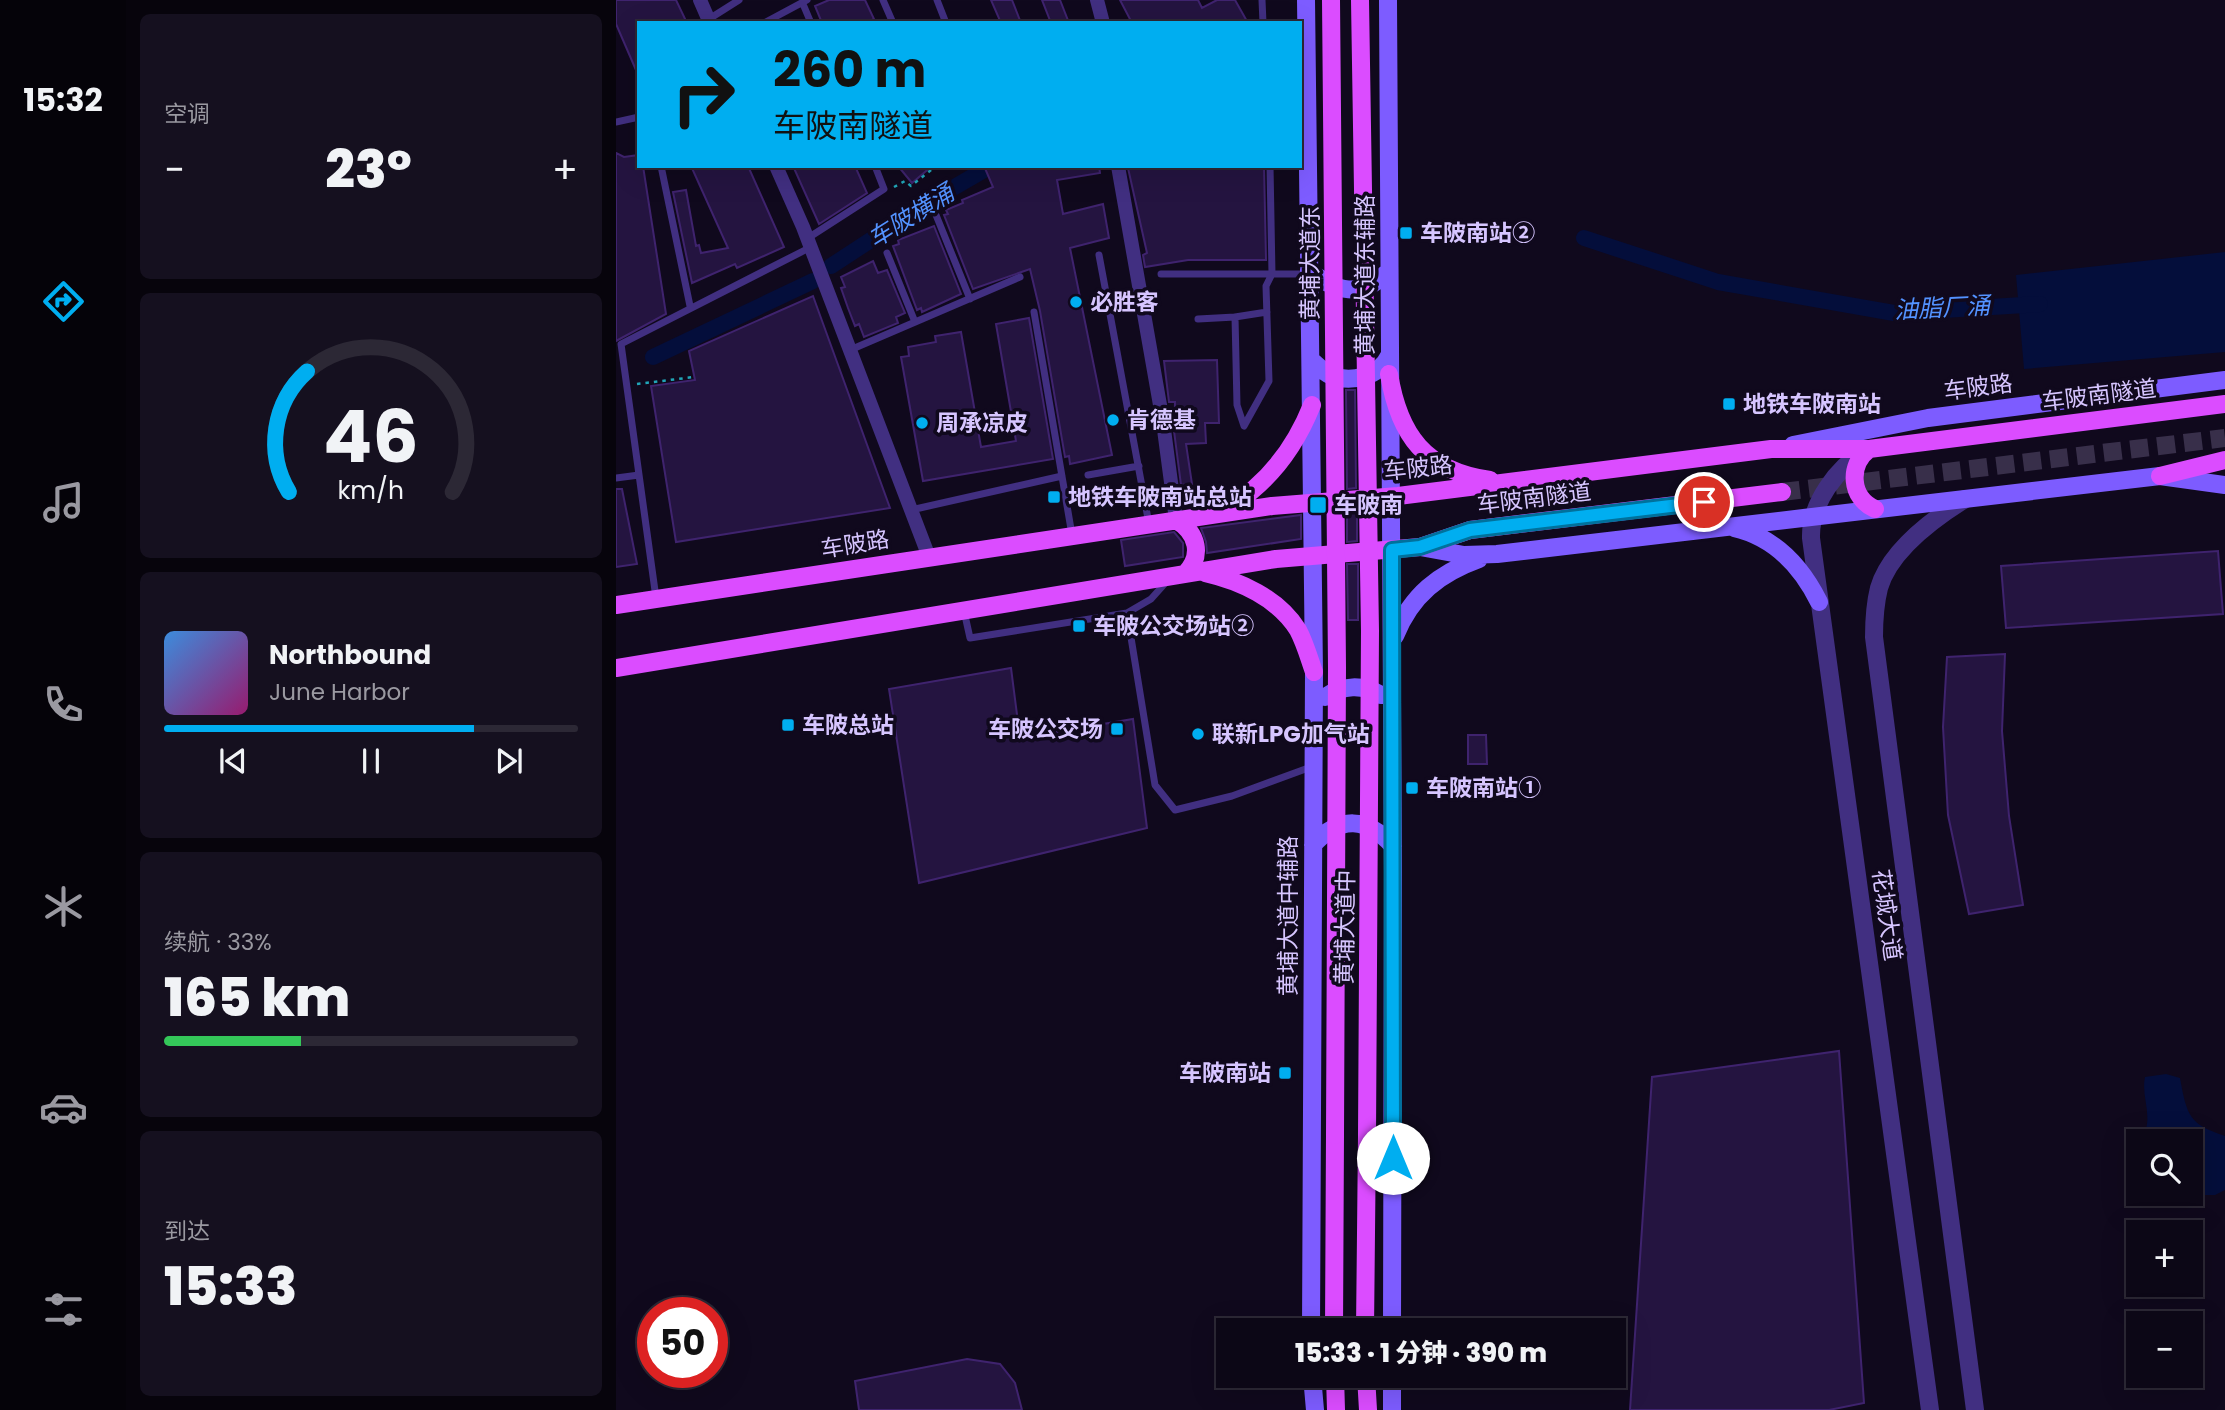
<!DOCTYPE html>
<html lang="zh">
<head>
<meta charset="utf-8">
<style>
  :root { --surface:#0c0716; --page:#15101f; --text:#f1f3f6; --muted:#9a99a1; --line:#2c2835; --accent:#00aef0 }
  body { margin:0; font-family:Poppins,"Noto Sans SC",sans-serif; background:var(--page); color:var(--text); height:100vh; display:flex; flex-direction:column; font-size:26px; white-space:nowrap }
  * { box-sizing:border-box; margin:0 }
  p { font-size:23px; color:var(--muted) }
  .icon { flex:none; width:38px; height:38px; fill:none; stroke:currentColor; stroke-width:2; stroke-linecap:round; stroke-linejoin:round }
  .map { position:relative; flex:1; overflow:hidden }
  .drawer { display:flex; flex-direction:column; gap:14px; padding:14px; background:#07040c; width:490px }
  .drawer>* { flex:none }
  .hud { position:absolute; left:21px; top:21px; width:665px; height:147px; border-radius:0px; box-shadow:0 7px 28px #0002,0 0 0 2px var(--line); background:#00aef0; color:#111; overflow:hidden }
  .controls { position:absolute; left:1510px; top:1129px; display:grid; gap:14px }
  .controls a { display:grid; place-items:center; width:77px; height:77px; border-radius:0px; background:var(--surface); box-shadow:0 7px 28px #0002,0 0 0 2px var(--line); font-size:35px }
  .speed { position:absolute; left:21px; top:1297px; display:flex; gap:14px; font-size:35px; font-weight:700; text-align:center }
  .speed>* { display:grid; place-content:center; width:91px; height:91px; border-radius:50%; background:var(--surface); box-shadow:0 7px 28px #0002,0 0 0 2px var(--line); line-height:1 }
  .speed .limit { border:10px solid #d22; background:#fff; color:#111 }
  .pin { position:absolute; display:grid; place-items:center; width:60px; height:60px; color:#fff; margin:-30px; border:4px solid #fff; border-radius:50%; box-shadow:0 2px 7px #0007 }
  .me { position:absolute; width:77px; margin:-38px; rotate:0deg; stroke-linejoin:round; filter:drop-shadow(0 0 5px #0008) }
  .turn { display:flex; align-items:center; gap:24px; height:147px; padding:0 21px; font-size:32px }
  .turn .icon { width:91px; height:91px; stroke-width:2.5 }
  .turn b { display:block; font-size:49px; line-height:60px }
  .big { font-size:52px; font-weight:800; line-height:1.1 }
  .drawer .card { flex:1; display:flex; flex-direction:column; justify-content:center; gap:10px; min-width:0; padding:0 24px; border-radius:10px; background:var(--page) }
  .drawer .dial { align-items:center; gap:0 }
  .dial svg { height:182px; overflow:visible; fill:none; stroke:var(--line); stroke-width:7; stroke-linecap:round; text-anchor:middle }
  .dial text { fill:var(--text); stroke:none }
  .song { display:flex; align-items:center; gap:21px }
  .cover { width:84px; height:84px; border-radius:10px; background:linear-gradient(135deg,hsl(210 70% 55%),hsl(320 70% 35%)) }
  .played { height:7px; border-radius:4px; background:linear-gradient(90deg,var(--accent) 75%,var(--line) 75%) }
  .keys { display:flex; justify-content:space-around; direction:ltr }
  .heat { display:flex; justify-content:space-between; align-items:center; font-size:38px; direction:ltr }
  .charge { height:10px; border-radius:5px; background:linear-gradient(90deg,#34c759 33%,var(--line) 0) }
  .trip { position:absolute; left:600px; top:1318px; width:410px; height:70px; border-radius:0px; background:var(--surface); box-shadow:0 7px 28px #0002,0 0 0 2px var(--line); font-weight:800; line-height:70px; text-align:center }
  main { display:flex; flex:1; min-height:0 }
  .dock { display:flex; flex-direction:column; width:126px; justify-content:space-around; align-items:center; background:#050309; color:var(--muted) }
  .dock .icon { width:49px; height:49px }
  .dock .on { color:var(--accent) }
  .dock b { font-size:32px; color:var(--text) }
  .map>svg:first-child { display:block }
</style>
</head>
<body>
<main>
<nav class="dock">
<b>15:32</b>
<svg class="icon on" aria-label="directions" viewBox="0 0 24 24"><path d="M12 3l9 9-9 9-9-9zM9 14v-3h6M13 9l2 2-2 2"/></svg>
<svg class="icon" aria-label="music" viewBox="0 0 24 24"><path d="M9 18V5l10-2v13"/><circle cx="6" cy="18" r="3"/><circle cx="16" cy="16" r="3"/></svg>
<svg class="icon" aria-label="phone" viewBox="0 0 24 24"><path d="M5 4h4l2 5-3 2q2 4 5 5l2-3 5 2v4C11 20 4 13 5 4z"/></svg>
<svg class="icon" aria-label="climate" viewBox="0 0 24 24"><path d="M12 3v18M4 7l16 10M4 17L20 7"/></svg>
<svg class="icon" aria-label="car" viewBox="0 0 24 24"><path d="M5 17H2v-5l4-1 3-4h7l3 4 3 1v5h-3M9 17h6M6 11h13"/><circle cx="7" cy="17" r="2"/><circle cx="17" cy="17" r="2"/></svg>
<svg class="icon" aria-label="filters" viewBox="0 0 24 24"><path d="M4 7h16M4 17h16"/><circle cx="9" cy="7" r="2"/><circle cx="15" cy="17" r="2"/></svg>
</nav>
<section class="drawer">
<div class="card"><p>空调</p>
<div class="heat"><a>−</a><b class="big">23°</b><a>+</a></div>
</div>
<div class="card dial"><svg viewBox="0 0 100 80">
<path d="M14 69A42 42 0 1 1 86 69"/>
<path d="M14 69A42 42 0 0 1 22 16" stroke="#00aef0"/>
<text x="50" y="56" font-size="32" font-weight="700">46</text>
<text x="50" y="72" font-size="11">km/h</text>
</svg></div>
<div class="card">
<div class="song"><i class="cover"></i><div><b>Northbound</b><p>June Harbor</p></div></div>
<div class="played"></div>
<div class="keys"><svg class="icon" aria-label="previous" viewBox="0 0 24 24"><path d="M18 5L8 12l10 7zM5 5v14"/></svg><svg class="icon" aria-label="pause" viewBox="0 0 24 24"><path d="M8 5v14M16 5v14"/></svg><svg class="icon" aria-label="next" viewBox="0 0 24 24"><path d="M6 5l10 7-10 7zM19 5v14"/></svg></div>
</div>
<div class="card"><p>续航 · 33%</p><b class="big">165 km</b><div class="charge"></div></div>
<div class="card"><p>到达</p><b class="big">15:33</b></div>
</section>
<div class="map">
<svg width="1609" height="1410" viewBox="0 0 1609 1410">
  <rect width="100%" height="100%" fill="#10091d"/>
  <!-- water -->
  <path fill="#040e3b" d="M1609,252V352L1408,369L1400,275Z
    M1550,1074L1564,1078C1571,1116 1573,1124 1609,1136V1190L1599,1195H1587L1575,1182V1141H1536L1529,1132C1536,1113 1525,1096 1529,1077Z"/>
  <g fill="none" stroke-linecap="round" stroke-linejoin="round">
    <!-- canal -->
    <path stroke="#040e3b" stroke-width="16" d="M968,238L1102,282L1278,313L1424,304
      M215,266L316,200L375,166
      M37,357L197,281"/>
  </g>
  <!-- building -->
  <path fill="#241440" stroke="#3f236e" stroke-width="2" d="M0,0H60L71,23H23V77L0,24Z
    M213,0H249L258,19L250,23H206L199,6Z
    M375,0H396L405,23H385Z
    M426,0H444L453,23H435Z
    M504,0H582L586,8L601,0H619L632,23H516Z
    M0,153L8,157L23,155V166H27L50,314L0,341Z
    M75,166H132L168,247L121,268L119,264L76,283L57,192L70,190L80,246L83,245L85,253L112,248Z
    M177,166H239L251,193L203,224Z
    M282,166H316L296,183Z
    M368,166H483L484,173L441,180L447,214L487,204L493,238L454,248L496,455L454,464L453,456L449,457L424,311L414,269L357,289L328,215L332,214L330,210L347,203L346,200L377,187Z
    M526,166H648L650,260H572L529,267L527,255L531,253L512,168Z
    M318,226L345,294L306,312L305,308L301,310L277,246L283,244L282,240Z
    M257,261L262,273L271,270L289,313L280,317L282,323L248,337L243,324L239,326L232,308L225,288L229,287L225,277Z
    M197,296L274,508L60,542L35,386L79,380L73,351Z
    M413,318L437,459L307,481L285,357L293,356L292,347L320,342L319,336L345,332L365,447L400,441L380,324Z
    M601,360L603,423H589L590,443L570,444L576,484L565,485L558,431L559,402H553L548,361Z
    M730,390H739L740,488L731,489Z
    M0,489H6L21,564L0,567Z
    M731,511H741V541L731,542Z
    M685,515V539L591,553L590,542L585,528Z
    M558,532L567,543V557L509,566L505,540Z
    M1602,551L1607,614L1390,628L1385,566Z
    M731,564H742V620H732Z
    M1389,654L1386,731L1393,816L1407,905L1353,914L1332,815L1327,727L1331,657Z
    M395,668L404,738L517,719L531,828L303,883L273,689Z
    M852,735H870L871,764H852Z
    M1223,1051L1248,1403L1213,1410H1014L1036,1077Z
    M351,1359L384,1364L399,1383L406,1410H243L239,1381Z"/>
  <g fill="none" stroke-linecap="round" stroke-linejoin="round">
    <!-- primary-tunnel -->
    <path stroke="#382f4a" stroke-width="18" stroke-dasharray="18 9" stroke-linecap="butt" d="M1166,492L1609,438"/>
    <!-- path -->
    <path stroke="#21a6b8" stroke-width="2.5" stroke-dasharray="3.5 5" stroke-linecap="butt" d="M278,187L289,181L295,186L320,166
      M21,384L78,377"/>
    <!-- service -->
    <path stroke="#412f81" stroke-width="7" d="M267,0L277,23
      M321,0L330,23
      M646,0L647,23
      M187,4L195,23
      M93,19L123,0
      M148,23L191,0
      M0,122L23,117
      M45,166L74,306
      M654,166L656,274H691
      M320,215L354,299
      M192,238L268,189L259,166
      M271,253L299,322
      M483,255L533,524
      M545,274H656L650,286L653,381L628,426L621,405L619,317L582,319
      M418,312L456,535
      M619,317L651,312
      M234,350L404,277
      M472,475L523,466
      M0,478L23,475
      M295,510L446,476
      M40,598L5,344L195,247
      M348,611L354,638L511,613L535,599L552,580
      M511,613L539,785L559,810L616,796L695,767"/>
    <!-- minor -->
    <path stroke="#412f81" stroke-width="14" d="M84,0L94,23
      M481,0L487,23
      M160,166L187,227L313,557
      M502,166L547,422L560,520"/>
    <!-- tertiary -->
    <path stroke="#412f81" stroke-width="18" d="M1250,450C1221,468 1194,503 1195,538L1314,1410
      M1349,499C1317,519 1274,550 1263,588C1259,604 1258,621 1258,637L1359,1410"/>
    <!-- secondary -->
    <path stroke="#7d5cff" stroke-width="18" d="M690,0L698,672L695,1330
      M772,0L777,871L776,1330
      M693,270C720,293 745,298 772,272
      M696,361C701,365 707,372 714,375C735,384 764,376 773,356
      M1177,445L1312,418L1609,380
      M1118,528C1158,537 1185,566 1203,602
      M804,547L848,555L881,554L1544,476L1609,485
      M779,636C795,595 824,573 863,559
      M709,697C726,685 747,684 765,695
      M697,845C724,815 751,817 777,846
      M696,1376L699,1410
      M776,1410V1376"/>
    <!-- primary -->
    <path stroke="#db4cff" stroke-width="18" d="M773,374C783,435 809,471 874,480
      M1253,449C1232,465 1234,498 1259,509
      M1544,476L1609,460
      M608,510C650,486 678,450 696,405
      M560,520C582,533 587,556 569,574
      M589,573C624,581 662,598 682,630C689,643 693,658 698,672
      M0,605L656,506L782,496L1155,449H1253L1609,404
      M0,668L660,559L804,547L854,530L1166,492
      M718,1330L719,1135
      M749,1330L751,1136
      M719,1376L720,1410
      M750,1376L752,1410"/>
    <!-- primary-bridge -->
    <path stroke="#db4cff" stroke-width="18" d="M715,0L721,667L719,1135
      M744,0L754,631L751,1136"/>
  </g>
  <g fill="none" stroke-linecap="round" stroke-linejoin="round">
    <defs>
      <path id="route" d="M777,1158L776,550L804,547L854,530L1088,502"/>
    </defs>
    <!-- route casing -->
    <use href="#route" stroke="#00719c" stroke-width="18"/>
    <!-- route -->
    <use href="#route" stroke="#00aef0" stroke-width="12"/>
  </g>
  <!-- markers -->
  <g fill="#00aef0" stroke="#10091d" stroke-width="2.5">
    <rect x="783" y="226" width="14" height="14" rx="3.5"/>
    <circle cx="460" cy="302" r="7"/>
    <rect x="1106" y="397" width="14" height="14" rx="3.5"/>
    <circle cx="497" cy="420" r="7"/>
    <circle cx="306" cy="423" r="7"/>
    <rect x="431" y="490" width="14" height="14" rx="3.5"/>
    <rect x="693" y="496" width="18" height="18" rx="3.5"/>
    <rect x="456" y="619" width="14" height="14" rx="3.5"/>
    <rect x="165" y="718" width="14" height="14" rx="3.5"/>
    <rect x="494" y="722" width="14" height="14" rx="3.5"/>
    <circle cx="582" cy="734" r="7"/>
    <rect x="789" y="781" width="14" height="14" rx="3.5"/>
    <rect x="662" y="1066" width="14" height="14" rx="3.5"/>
  </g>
  <g text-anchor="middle" stroke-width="7" stroke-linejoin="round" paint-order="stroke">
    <!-- poi labels -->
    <g font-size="23" font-weight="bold" fill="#d6c5ff" stroke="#10091d" text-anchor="start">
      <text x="804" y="241">车陂南站②</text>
      <text x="474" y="310">必胜客</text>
      <text x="1127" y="412">地铁车陂南站</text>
      <text x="511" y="428">肯德基</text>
      <text x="320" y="431">周承凉皮</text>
      <text x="452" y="505">地铁车陂南站总站</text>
      <text x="718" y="513">车陂南</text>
      <text x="477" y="634">车陂公交场站②</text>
      <text x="186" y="733">车陂总站</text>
      <text x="487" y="737" text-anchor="end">车陂公交场</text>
      <text x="596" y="742">联新LPG加气站</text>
      <text x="810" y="796">车陂南站①</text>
      <text x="655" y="1081" text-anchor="end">车陂南站</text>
    </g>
    <!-- street labels -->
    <g font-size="23" fill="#d6c5ff" stroke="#10091d">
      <text transform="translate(694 263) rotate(-90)" y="8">黄埔大道东</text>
      <text transform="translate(749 275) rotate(-90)" y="8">黄埔大道东辅路</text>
      <text transform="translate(1362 387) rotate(-7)" y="8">车陂路</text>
      <text transform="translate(1483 395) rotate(-7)" y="8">车陂南隧道</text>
      <text transform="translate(802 468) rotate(-6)" y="8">车陂路</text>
      <text transform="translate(918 498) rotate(-7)" y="8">车陂南隧道</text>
      <text transform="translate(239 544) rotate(-9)" y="8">车陂路</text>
      <text transform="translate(1271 915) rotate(82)" y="8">花城大道</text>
      <text transform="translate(672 916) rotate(-90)" y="8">黄埔大道中辅路</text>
      <text transform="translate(729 927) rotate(-89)" y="8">黄埔大道中</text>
    </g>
    <!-- water labels -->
    <g font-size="24" font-style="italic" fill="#5392ff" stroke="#10091d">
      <text transform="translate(295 216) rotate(-32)" y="8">车陂横涌</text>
      <text transform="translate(1326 308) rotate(-3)" y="8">油脂厂涌</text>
    </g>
  </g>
</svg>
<div class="controls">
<a><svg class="icon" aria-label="search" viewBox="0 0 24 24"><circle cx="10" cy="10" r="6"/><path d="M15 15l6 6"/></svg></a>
<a>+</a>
<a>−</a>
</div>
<div class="speed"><div class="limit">50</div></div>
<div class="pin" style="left:1088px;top:502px;background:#d93025"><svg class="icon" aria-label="arrive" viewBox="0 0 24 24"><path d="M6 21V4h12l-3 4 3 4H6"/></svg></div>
<svg class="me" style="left:777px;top:1158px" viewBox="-20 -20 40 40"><circle r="19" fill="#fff"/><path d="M0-13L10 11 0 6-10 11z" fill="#00aef0"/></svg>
<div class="trip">15:33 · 1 分钟 · 390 m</div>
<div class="hud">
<div class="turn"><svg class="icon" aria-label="right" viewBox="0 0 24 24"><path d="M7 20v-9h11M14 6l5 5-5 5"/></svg><div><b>260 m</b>车陂南隧道</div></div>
</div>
</div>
</main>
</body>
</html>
